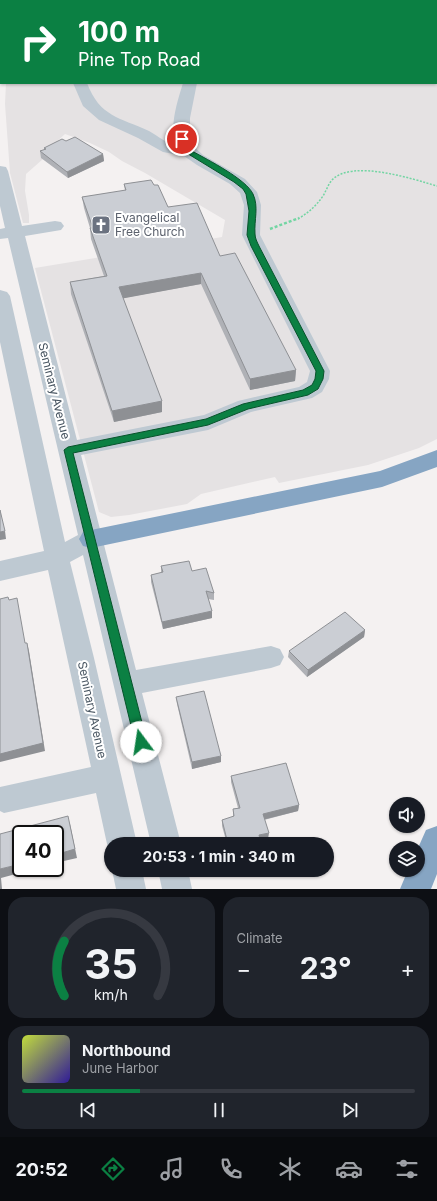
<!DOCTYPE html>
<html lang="en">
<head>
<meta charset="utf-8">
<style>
  :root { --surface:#171b24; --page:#20242c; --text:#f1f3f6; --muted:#9ea1a6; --line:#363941; --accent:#0b8043 }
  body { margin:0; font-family:Inter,sans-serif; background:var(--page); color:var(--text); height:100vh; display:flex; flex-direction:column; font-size:15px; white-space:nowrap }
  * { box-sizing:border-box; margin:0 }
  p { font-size:13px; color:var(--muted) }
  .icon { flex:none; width:22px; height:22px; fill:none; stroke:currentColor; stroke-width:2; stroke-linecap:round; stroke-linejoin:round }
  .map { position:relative; height:889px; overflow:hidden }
  .details { display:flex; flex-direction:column; gap:8px; padding:8px; background:#0d0f14; flex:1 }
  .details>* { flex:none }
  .banner { position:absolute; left:0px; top:0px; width:437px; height:84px; box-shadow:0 1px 3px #0004; background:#0b8043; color:#fff; overflow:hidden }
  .fabs { position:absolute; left:389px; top:797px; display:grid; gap:8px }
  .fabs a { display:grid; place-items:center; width:36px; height:36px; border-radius:50%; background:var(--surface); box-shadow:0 1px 3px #0004; font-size:20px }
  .speed { position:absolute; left:12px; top:825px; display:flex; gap:8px; font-size:20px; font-weight:700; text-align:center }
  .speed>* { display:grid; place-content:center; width:52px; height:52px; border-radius:50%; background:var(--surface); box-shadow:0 1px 3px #0004; line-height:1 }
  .speed .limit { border:2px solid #111; border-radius:6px; background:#fff; color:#111 }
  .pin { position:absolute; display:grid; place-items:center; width:34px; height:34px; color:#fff; margin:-17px; border:2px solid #fff; border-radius:50%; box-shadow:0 1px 4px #0007 }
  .me { position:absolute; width:44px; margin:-22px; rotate:346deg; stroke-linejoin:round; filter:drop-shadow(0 0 3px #0008) }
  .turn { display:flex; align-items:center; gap:14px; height:84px; padding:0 12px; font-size:18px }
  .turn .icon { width:52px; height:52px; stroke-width:2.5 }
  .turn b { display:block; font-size:28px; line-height:34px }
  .big { font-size:30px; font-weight:700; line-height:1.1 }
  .details .tile { flex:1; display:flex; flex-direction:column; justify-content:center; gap:6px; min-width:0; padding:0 14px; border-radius:16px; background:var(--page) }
  .details .dial { align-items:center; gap:0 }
  .dial svg { height:104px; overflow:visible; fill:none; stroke:var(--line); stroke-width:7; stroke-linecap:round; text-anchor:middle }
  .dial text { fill:var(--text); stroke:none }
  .song { display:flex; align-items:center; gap:12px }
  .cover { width:48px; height:48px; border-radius:6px; background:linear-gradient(135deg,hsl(70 70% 55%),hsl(250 70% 35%)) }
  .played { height:4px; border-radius:2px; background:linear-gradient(90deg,var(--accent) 30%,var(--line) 30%) }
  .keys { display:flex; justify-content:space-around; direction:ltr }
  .heat { display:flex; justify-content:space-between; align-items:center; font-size:22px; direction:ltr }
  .details .tiles { flex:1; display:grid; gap:8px; grid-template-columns:1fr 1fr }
  .tile:last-child { grid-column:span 2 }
  .trip { position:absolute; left:104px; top:837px; width:230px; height:40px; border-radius:20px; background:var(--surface); box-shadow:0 1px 3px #0004; font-weight:700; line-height:40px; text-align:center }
  .dock { display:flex; height:64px; justify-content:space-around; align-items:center; background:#090b0e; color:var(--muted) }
  .dock .icon { width:28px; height:28px }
  .dock .active { color:var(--accent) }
  .dock b { font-size:18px; color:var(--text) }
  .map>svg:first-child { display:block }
</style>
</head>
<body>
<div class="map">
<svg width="437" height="889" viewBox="0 0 437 889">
  <rect width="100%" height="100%" fill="#f4f1f1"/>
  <!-- education -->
  <path fill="#e5e2e3" d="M15,0H437V439L419,448L368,465L279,483L275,477L201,494L187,504L129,515L111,517L99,512L35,268L222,237L225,220L145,173L122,161L109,152L90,143L65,134L54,144L43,159L26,174L25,191L29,215V223H23L10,173L5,104L6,83H436V1Z"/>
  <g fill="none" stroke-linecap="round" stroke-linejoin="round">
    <!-- stream -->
    <path fill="#88def3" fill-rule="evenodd" d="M81,0H85V1H81Z"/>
    <!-- path-far1 -->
    <path stroke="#73d5a3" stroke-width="1.5" stroke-dasharray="2 1.5" stroke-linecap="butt" d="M298,219C308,213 316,206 323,196C326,191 328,185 332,180C352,159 413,179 437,186"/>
    <!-- path -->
    <path stroke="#73d5a3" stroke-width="2.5" stroke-dasharray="3 2" stroke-linecap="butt" d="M270,229L299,218"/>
    <!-- minor -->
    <path fill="#bec9d2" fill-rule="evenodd" d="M0,0H12V1H1V4Z
      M296,0H312L295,1Z
      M73,83H87C100,117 119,117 149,131C158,136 166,143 176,146C169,126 177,103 183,83H197L190,118V137L192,145L203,155L245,179L257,192L261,205L260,235L330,371L329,379L322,392L312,398L251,412L208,430L81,455L136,670L271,646L280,649L284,657L280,665L271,668L142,693L181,844H151L83,555L70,562L94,658L137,844H111V853L107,844L96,793L4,813L0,811V787L91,767L48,570L0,581V561L44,551L0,342V290L7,292L10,296L65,542L78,535L8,238L0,239V229L5,228L0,206V166L6,167L8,171L22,226L55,221L61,222L64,226L61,230L25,236L77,440L204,415L238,401L299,387L307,382L310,371L242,235L244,205L240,193L230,184L197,165L184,156L163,152L138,138L99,120L83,106Z
      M112,870H142L146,889H116Z
      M158,870H188L192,889H162Z"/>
    <!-- highway -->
    <path fill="#86a5c3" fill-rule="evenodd" d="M437,450V467L382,487L91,548L83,546L79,539L83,532L91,530L380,471Z
      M437,826V874L431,889H400L408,870H418V848L426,830Z"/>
  </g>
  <!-- wall -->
  <path fill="#afb1b6" d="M146,0H270L268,1H143Z
    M66,141L103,154L104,161L68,178L41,158L40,151L44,150V148Z
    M124,184L154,185L168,207L220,256L296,370L295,381L250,390L201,284L123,298L162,401V412L114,422L71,294L70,282L104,276L91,239L90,228L84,208L82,197L125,191Z
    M161,566L192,571L214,593V600L208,599L212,618L163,629L151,582V575L161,573Z
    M365,630L364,637L307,677L288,657L289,651Z
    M176,697L221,762L192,769L177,704Z
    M231,776L299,805L298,811L264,820L268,839L260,841L261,844H227L222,826V820L233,817V809L238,808L231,782Z"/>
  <!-- shaded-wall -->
  <path fill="#8e9094" d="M209,0H218V1H206Z
    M246,0H270L268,1H244Z
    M103,154L104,161L68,178L67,172Z
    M201,273V284L120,299L119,287Z
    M296,370L295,381L250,390V379Z
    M162,401V412L114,422L112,411Z
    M5,531L6,539L0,540V532Z
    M212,611V618L163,629L162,622Z
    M365,630L364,637L307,677L308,670Z
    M27,643L29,651L45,751L0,762V754Z
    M221,756V762L192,769V762Z
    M299,805L298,811L262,820L263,814Z
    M70,824L77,858L55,863V855Z
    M269,833L268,839L258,841L259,835Z
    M21,864V868H38L1,878L2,889H0V869Z
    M234,870H243L234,872Z"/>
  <!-- building -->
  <path fill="#cbced4" stroke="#8e9094" d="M146,0H209L206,1H143Z
    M227,0H246L244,1H229Z
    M75,137L103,154L67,172L40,151L46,149L44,148L62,139L66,141Z
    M151,180L154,185H158L168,207L197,203L220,256L235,253L296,370L250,379L201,273L119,287L162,401L112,411L70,282L107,276L90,228H93L82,197L126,190L124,184Z
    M0,510L5,531L0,532Z
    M189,561L192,571L206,568L214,593L206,591L212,611L162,622L151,575L163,572L161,566Z
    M8,597L9,600L17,598L25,643H27L43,743L0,754V599Z
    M345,612L365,630L308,670L289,651Z
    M204,691L221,756L192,762L176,697Z
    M286,763L299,805L263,814L269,833L259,835L261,844H228L222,820L234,816L233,809L240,808L231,776Z
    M68,816L75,849L55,855V834H21V864L0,869V834Z"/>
  <!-- route -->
  <path fill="#0b8043" stroke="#07532c" d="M182,137C188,140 187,148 192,151C208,160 246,179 253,194C259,207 254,220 255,234C255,238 257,242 259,246L324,371L323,379L318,389L308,395L248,409L208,425L73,453L147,742L145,746L141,748L137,746L135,742L64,450L68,447L206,419L243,404L303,390L312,385L315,379L316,371L251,246L247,235L249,211L246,194L243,189L234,182L185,152L178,139Z"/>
  <!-- icons -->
  <defs>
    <symbol id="church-square" viewBox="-11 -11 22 22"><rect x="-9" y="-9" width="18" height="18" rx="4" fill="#6b7280" stroke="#fff"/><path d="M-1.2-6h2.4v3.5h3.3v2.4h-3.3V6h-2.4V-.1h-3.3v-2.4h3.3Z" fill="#fff"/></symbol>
  </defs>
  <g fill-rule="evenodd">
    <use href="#church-square" x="90" y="214" width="22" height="22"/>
  </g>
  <g text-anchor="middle" stroke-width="4" stroke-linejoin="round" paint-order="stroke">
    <!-- worship labels -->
    <g font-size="12" fill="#5b616d" stroke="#fff" text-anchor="start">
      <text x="115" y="222">Evangelical<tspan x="115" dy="14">Free Church</tspan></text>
    </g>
    <!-- street labels -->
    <g font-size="12" fill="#485561" stroke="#fff">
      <text transform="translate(54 391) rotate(76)" y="4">Seminary Avenue</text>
      <text transform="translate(92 710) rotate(78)" y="4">Seminary Avenue</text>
    </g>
  </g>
</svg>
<div class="fabs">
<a><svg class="icon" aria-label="sound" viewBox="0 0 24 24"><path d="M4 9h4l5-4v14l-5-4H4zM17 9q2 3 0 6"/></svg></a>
<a><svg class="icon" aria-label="layers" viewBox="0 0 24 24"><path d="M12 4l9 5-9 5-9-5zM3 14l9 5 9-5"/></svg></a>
</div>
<div class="speed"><div class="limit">40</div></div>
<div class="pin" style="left:182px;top:139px;background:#d93025"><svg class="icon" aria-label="arrive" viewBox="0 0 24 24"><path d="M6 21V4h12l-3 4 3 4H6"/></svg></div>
<svg class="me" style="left:141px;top:742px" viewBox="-20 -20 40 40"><circle r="19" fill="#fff"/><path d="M0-13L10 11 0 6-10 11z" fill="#0b8043"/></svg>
<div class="trip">20:53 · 1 min · 340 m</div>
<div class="banner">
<div class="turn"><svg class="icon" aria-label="right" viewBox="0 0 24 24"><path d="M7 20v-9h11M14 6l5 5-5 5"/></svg><div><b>100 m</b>Pine Top Road</div></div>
</div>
</div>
<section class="details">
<div class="tiles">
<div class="tile dial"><svg viewBox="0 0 100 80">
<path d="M14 69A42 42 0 1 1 86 69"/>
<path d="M14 69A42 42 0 0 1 14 27" stroke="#0b8043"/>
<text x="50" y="56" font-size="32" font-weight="700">35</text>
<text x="50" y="72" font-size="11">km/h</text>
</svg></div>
<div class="tile"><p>Climate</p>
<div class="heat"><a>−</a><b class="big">23°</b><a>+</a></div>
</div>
<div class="tile">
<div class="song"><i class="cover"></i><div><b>Northbound</b><p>June Harbor</p></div></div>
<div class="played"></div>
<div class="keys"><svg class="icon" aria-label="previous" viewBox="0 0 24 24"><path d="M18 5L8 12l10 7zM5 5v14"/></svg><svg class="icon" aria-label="pause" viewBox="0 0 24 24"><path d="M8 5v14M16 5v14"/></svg><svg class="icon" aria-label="next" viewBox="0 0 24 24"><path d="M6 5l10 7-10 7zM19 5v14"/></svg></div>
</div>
</div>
</section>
<nav class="dock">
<b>20:52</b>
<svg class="icon active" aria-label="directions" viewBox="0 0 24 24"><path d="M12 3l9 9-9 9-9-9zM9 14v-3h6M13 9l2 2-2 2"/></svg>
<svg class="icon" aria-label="music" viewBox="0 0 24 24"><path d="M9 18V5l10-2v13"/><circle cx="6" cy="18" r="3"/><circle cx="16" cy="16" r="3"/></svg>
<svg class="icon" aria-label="phone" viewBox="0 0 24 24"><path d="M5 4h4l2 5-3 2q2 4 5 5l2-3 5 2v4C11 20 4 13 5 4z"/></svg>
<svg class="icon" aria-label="climate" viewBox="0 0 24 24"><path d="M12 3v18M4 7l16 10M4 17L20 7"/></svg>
<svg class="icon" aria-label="car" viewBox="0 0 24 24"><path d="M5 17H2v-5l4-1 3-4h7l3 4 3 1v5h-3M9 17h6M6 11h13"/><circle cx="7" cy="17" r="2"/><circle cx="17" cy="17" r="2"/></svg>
<svg class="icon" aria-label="filters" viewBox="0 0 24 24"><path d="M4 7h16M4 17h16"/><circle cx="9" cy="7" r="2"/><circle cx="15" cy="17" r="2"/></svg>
</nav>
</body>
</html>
